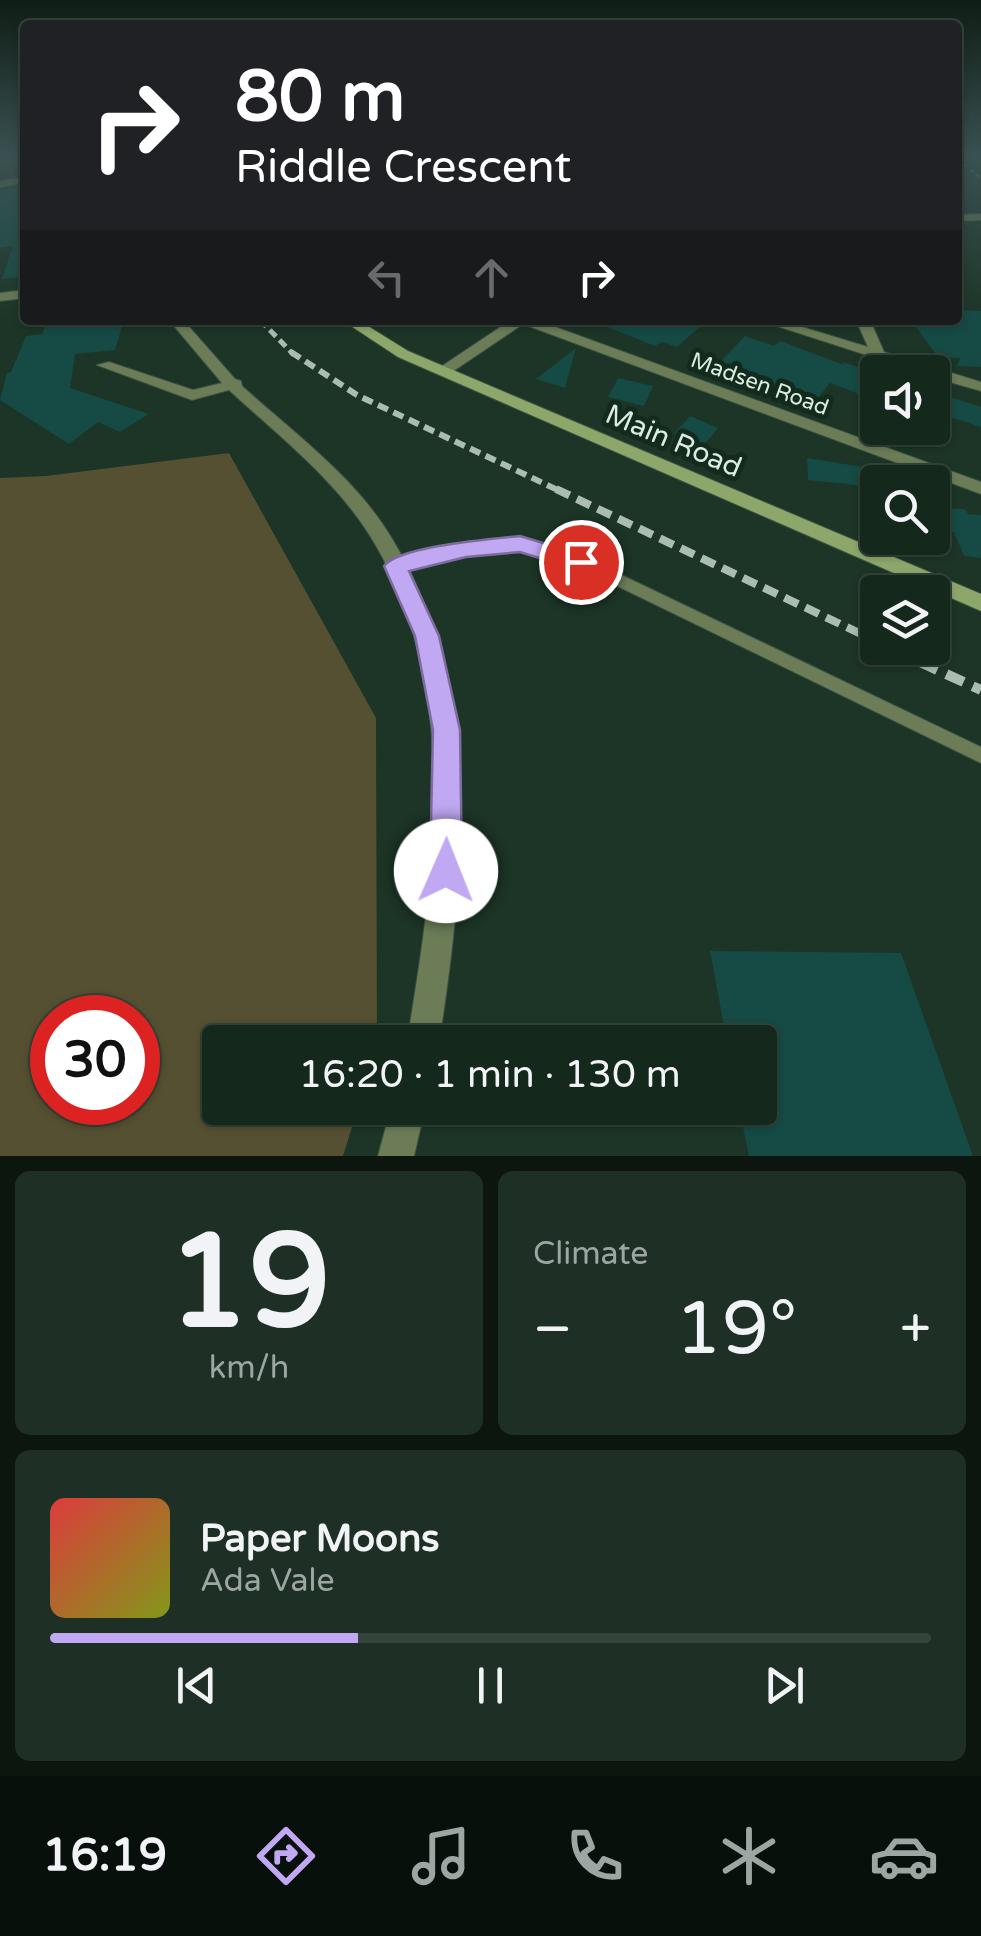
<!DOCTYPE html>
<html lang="en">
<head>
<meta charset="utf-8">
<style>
  :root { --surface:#15281c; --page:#1e3025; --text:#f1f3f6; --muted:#9da6a3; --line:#34443b; --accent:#c0a8f3 }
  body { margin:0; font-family:"Varela Round",sans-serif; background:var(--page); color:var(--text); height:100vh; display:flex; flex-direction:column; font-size:38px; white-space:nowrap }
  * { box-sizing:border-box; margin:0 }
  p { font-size:32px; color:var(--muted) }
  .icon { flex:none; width:55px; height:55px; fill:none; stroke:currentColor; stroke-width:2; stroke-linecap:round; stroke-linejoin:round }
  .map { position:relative; height:1156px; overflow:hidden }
  .sheet { display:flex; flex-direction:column; gap:15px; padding:15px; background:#0c160f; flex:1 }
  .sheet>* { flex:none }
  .banner { position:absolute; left:20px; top:20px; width:942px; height:305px; border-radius:10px; box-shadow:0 2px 8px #0004,0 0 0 2px var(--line); background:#202124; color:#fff; overflow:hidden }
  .fabs { position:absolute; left:860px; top:355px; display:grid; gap:20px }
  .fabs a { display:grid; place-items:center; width:90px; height:90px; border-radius:10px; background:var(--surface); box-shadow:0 2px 8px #0004,0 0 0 2px var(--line); font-size:50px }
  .speed { position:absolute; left:30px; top:995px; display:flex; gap:20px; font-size:50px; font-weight:700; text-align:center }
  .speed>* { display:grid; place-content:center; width:130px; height:130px; border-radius:50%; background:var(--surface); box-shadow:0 2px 8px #0004,0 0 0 2px var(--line); line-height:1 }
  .speed .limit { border:15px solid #d22; background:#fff; color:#111 }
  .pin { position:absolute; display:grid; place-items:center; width:85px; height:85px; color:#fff; margin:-42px; border:5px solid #fff; border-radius:50%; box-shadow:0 2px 10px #0007 }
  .me { position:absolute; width:110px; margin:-55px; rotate:1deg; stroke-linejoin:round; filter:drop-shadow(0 0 8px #0008) }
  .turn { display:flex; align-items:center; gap:35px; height:210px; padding:0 50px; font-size:45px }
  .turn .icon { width:130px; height:130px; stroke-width:2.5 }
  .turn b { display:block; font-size:70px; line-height:85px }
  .lanes { display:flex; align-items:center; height:95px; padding:0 50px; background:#0003; justify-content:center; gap:50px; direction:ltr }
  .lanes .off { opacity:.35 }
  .big { font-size:75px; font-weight:600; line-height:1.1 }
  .sheet .card { flex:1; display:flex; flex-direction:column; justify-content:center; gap:15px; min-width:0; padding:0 35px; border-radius:15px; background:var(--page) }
  .sheet .dial { align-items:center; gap:0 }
  .dial b { font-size:130px; line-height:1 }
  .song { display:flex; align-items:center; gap:30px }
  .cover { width:120px; height:120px; border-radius:15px; background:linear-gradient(135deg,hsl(0 70% 55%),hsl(70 70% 35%)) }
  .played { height:10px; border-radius:5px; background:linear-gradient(90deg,var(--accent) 35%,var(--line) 35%) }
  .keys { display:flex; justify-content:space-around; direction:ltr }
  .heat { display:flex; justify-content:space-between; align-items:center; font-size:55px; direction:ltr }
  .sheet .tiles { flex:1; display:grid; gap:15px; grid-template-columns:1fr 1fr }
  .card:last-child { grid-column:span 2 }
  .trip { position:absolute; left:202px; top:1025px; width:575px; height:100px; border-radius:10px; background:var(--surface); box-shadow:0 2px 8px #0004,0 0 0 2px var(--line); font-weight:600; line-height:100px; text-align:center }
  .tabs { display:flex; height:160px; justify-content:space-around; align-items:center; background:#08100b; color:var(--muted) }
  .tabs .icon { width:70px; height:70px }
  .tabs .active { color:var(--accent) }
  .tabs b { font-size:45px; color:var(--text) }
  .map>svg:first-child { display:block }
</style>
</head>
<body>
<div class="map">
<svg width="981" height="1156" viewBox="0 0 981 1156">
  <rect width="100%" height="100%" fill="#1c3526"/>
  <!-- green -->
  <path fill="#555031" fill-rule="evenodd" d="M229,453L376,718L377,1041L220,1042V1108H358L343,1156H0V478L46,476ZM52,1018H138V1102H52Z"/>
  <!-- building -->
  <path fill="#164a44" d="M17,188L19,226L25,223V276L2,279L13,246L0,248V191Z
    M958,310L981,311V367L956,366L961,358L938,357L911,320H958Z
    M47,320H124L115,350L75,354L70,388L149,414L120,432L98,422L69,444L0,400L7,373L11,372L26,336L42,334Z
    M590,320H684L701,326L677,347L662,342L655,346Z
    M745,336L774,346L780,341L844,365L842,362L870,371L878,385V401L830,383L812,405L709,374Z
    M576,348L565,388L536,379Z
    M618,378L653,386L644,406L608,397Z
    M941,394L981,407V427L932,411Z
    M690,416L718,428L704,445L674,433Z
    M807,458L863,467L867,486L808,480Z
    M936,508L965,509L968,514L981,515V558L964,556L954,532H950Z
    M710,951L901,953L973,1156H749L739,1108H760V1042H727Z"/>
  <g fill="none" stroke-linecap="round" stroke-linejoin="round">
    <defs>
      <path id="service" d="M520,539L586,558L981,747V763L576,566L520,549L466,555L395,571L388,566L395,561L466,545Z"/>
      <path id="minor" d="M25,177V183L0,187V181Z
        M981,214V220L958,221V215Z
        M25,290V298L0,301V293Z
        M169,320H183L235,379L241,381L242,386C294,433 354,476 391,537C483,688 465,876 439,1042H407C434,880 463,694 375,544C339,482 281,438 229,390L192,400L97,365L109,362L193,390L222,383Z
        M511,320H536L981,482V494L523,324L449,374H439V368Z
        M758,320H779L868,347L856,320H870L884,352L981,382V391L932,377V372H919Z
        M391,1108H425L414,1156H378Z"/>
      <path id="secondary" d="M342,320H358L408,351L981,594V611L398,357Z"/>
    </defs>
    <!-- service casing -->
    <use href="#service" stroke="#3b5244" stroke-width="2"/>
    <!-- minor casing -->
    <use href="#minor" stroke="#3b5244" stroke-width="2"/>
    <!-- secondary casing -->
    <use href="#secondary" stroke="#3b5244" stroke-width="2"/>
    <!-- path -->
    <path stroke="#758a7d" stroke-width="2.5" stroke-dasharray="4 4" stroke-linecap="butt" d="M958,159L981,178"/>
    <!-- service -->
    <use href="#service" fill="#6b7c57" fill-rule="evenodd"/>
    <!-- minor -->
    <use href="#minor" fill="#6b7c57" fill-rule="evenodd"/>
    <!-- secondary -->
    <use href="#secondary" fill="#8da76b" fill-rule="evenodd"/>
    <!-- rail-far3 -->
    <path stroke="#abbdb1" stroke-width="5" stroke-dasharray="9 5" stroke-linecap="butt" d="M260,320L294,355"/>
    <!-- rail-far2 -->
    <path stroke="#abbdb1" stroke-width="6" stroke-dasharray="11 6" stroke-linecap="butt" d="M291,352L357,395L562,492"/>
    <!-- rail-far1 -->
    <path stroke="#abbdb1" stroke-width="8" stroke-dasharray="15 8" stroke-linecap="butt" d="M556,489L878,642
      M889,648L926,665"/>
    <!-- rail -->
    <path stroke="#abbdb1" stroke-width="10" stroke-dasharray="19 10" stroke-linecap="butt" d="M920,662L981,690"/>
  </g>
  <!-- sky -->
  <linearGradient id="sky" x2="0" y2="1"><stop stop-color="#0f1d15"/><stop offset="0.49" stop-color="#3a5152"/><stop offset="1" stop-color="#3a5152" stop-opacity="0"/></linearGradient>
  <rect width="981" height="320" fill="url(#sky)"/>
  <!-- route -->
  <path fill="#c0a8f3" stroke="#7d6d9e" stroke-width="2.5" d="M520,536L589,557L592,562L581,571L520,552L466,557L409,571L439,636L460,730L462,871L457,882L446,887L435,882L430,871L433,730L415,636L384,566C400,546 492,539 520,536Z"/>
  <g text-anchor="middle" stroke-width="10" stroke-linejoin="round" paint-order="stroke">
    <!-- far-street labels -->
    <g font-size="22" fill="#ddece2" stroke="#122b1c">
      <text transform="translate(760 383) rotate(20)" y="8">Madsen Road</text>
    </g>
    <!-- street labels -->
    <g font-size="28" fill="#ddece2" stroke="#122b1c">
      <text transform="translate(674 440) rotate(23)" y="10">Main Road</text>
    </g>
  </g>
</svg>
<div class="fabs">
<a><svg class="icon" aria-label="sound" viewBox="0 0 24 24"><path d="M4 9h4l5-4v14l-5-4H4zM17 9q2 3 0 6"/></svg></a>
<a><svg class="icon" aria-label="search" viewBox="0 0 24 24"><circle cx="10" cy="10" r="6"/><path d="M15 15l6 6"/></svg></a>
<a><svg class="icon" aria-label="layers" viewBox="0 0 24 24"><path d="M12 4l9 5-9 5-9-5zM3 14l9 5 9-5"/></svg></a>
</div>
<div class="speed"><div class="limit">30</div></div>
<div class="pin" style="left:581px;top:562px;background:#d93025"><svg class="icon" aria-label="arrive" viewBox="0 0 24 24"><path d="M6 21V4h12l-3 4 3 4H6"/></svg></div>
<svg class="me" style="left:446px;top:871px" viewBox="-20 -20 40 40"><circle r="19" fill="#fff"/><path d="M0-13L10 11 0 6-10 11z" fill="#c0a8f3"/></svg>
<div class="trip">16:20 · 1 min · 130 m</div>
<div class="banner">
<div class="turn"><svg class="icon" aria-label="right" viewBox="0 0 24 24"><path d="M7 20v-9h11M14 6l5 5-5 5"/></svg><div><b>80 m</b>Riddle Crescent</div></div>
<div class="lanes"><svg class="icon off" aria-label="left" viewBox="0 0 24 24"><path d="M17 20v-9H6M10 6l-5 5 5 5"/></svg><svg class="icon off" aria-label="ahead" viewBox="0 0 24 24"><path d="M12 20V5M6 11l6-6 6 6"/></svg><svg class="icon" aria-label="right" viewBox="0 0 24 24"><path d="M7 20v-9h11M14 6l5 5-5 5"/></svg></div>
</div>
</div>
<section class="sheet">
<div class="tiles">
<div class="card dial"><b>19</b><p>km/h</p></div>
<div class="card"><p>Climate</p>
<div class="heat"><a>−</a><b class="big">19°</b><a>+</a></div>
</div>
<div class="card">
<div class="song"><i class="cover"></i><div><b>Paper Moons</b><p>Ada Vale</p></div></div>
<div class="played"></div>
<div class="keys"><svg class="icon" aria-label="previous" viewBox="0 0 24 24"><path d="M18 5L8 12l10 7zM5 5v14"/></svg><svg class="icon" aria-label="pause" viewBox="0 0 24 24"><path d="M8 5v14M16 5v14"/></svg><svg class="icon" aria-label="next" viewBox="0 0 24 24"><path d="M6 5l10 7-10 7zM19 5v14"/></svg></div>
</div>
</div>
</section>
<nav class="tabs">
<b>16:19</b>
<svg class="icon active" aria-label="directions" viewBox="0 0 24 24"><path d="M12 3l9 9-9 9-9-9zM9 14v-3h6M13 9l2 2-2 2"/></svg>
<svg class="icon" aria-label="music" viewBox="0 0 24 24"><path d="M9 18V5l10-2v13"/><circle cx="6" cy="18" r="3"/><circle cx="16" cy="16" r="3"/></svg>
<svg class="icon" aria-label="phone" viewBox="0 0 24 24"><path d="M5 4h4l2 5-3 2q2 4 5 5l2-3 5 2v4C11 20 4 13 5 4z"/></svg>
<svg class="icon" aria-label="climate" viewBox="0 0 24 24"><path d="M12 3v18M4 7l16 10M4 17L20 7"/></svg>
<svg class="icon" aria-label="car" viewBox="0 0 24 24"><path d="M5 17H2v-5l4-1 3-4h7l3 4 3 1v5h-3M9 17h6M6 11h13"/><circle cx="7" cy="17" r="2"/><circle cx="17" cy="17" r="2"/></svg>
</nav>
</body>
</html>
